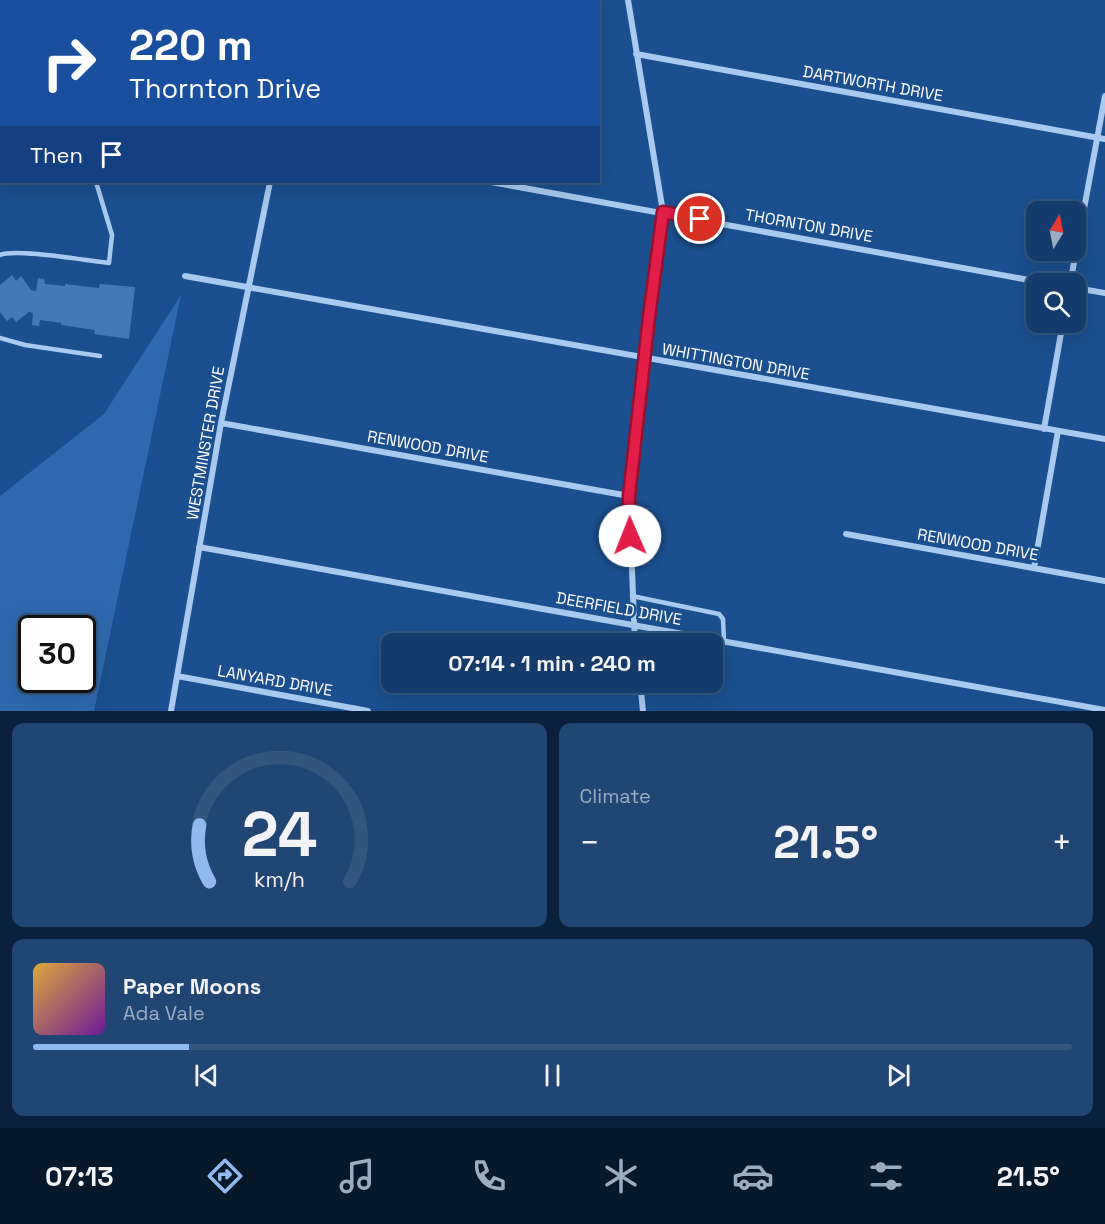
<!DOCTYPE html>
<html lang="en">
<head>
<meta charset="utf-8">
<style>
  :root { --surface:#143b6b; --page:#214673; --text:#f1f3f6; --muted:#9dadc1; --line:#33557e; --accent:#90b9f0 }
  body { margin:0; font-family:"Space Grotesk",sans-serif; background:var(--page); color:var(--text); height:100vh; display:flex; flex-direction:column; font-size:22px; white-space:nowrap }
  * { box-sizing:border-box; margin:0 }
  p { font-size:20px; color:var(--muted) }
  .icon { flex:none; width:33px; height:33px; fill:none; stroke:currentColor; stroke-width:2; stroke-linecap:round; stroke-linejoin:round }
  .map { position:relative; height:711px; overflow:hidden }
  .side { display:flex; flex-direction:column; gap:12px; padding:12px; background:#0b203b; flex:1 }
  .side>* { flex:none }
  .banner { position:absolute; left:0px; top:0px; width:600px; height:183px; box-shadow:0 6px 24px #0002,0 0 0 2px var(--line); background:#1a4fa0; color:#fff; overflow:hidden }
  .needle { width:39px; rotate:10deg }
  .buttons { position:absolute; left:1026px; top:201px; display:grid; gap:12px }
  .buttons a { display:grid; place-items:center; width:60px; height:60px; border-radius:12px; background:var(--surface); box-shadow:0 6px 24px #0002,0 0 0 2px var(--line); font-size:30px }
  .speed { position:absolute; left:18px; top:615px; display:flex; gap:12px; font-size:30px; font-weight:700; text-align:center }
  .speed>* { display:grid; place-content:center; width:78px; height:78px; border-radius:50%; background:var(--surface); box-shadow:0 6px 24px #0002,0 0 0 2px var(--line); line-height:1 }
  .speed .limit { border:3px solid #111; border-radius:9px; background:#fff; color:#111 }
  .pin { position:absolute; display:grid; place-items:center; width:51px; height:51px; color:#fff; margin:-26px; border:3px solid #fff; border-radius:50%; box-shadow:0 2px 6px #0007 }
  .me { position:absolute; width:66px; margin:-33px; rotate:359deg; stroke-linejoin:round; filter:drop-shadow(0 0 4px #0008) }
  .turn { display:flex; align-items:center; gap:21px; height:126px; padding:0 30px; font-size:27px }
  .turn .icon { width:78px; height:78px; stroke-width:2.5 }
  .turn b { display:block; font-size:42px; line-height:51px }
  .then { display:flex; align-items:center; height:57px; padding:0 30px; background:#0003; gap:12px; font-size:22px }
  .big { font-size:45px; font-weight:700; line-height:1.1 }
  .side .card { flex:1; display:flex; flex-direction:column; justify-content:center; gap:9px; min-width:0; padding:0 21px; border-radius:12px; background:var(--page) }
  .side .dial { align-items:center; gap:0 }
  .dial svg { height:156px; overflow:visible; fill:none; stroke:var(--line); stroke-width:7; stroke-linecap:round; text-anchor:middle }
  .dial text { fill:var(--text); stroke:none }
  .song { display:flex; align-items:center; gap:18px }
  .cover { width:72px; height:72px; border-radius:9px; background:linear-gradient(135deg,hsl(40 70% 55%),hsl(280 70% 35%)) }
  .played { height:6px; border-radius:3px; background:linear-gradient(90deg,var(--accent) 15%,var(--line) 15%) }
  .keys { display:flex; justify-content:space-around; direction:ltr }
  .heat { display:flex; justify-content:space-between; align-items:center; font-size:33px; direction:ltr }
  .side .tiles { flex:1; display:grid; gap:12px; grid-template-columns:1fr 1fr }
  .card:last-child { grid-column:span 2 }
  .trip { position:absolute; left:381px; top:633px; width:342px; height:60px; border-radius:12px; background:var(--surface); box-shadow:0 6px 24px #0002,0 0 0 2px var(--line); font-weight:700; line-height:60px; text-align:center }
  .dock { display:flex; height:96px; justify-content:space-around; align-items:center; background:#08182b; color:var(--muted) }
  .dock .icon { width:42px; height:42px }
  .dock .current { color:var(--accent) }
  .dock b { font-size:27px; color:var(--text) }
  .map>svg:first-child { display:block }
</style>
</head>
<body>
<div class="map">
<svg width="1105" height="711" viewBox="0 0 1105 711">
  <rect width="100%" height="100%" fill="#1b4f8f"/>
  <!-- green -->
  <path fill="#2e69ad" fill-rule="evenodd" d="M181,295L94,711H0V496L104,414ZM32,628H82V680H32Z"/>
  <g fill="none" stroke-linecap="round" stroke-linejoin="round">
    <!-- stream -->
    <path stroke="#9cc4f0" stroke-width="3" d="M530,0V2"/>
  </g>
  <!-- building -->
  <path fill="#4478b7" d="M12,275L16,281L21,276L31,290L36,291L38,278L44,279L45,284L65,286V284L99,288L100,284L135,287L129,339L94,334L95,330L61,325V323L40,320L39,326L32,325L33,313L29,312L16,322L12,317L7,321L0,312V285Z"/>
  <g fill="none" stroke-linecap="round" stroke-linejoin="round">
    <!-- service -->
    <path stroke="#a9c9ee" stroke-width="4.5" d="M143,0L144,2
      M88,2L90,0
      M0,72L2,71
      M0,255C14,248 89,261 109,263L112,235L96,182
      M0,338L25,345L100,356
      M632,596L719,614L723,619L724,641"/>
    <!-- minor -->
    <path stroke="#a9c9ee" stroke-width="6" d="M444,0V2
      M628,0L663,212L649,317L629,496L635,644
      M26,2L28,0
      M303,2L304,0
      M0,22L2,21
      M636,54L1105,139
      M491,182L1051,284
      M185,276L1105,439
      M1070,284L1105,96
      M1076,288L1105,293
      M221,423L629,496
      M1044,429L1063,322
      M846,534L1105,581
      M199,547L1105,710
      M1034,568L1058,431
      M177,676L368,711
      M640,682L643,711
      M171,711L221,423L270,182"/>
  </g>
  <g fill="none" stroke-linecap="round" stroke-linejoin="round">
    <defs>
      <path id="route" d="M630,536L629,496L649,317L663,212L700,219"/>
    </defs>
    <!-- route casing -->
    <use href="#route" stroke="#92132f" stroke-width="15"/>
    <!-- route -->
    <use href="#route" stroke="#e11d48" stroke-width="10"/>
  </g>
  <g text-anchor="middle" stroke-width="5" stroke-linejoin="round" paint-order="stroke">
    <!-- street labels -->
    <g font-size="16" fill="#fff" stroke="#1b4f8f">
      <text transform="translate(873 83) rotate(10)" y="6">DARTWORTH DRIVE</text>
      <text transform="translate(809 225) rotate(10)" y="6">THORNTON DRIVE</text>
      <text transform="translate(736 361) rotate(10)" y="6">WHITTINGTON DRIVE</text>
      <text transform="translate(205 443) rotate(-80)" y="6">WESTMINSTER DRIVE</text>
      <text transform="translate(428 446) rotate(10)" y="6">RENWOOD DRIVE</text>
      <text transform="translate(978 544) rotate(10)" y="6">RENWOOD DRIVE</text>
      <text transform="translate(619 608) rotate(10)" y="6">DEERFIELD DRIVE</text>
      <text transform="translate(275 680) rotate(10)" y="6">LANYARD DRIVE</text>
    </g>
  </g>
</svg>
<div class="buttons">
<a><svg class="needle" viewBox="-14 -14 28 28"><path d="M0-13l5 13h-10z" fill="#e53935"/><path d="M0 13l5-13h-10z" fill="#9dadc1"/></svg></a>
<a><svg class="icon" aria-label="search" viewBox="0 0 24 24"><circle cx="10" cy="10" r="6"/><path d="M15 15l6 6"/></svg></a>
</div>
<div class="speed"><div class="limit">30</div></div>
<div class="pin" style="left:700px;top:219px;background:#d93025"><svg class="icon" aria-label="arrive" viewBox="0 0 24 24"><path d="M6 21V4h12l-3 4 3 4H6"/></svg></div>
<svg class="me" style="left:630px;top:536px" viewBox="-20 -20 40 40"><circle r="19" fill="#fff"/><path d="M0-13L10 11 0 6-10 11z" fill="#e11d48"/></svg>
<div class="trip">07:14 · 1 min · 240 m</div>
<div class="banner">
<div class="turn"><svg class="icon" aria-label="right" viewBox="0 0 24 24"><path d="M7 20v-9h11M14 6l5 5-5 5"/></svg><div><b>220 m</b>Thornton Drive</div></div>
<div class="then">Then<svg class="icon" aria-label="arrive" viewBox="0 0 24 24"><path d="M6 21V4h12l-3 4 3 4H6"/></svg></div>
</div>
</div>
<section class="side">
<div class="tiles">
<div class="card dial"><svg viewBox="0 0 100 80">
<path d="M14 69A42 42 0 1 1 86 69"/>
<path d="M14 69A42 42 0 0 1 9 40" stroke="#90b9f0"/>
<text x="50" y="56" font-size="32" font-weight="700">24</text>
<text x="50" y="72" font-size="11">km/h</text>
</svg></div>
<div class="card"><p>Climate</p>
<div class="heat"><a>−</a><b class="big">21.5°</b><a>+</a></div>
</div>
<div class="card">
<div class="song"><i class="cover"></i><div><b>Paper Moons</b><p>Ada Vale</p></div></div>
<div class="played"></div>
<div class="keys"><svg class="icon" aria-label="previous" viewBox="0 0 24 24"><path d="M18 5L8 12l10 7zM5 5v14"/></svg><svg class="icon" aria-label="pause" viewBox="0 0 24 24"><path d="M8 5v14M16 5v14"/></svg><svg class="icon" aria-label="next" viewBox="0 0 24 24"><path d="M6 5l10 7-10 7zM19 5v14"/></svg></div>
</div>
</div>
</section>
<nav class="dock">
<b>07:13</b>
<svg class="icon current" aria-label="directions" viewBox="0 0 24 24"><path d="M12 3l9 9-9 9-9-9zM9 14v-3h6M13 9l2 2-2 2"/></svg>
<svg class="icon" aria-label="music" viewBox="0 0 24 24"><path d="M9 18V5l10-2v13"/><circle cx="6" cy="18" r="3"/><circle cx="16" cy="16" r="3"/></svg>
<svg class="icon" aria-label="phone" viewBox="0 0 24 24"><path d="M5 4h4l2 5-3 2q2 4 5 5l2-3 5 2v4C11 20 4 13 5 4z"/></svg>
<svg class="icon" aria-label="climate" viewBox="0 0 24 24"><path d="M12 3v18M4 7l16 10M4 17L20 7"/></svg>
<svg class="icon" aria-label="car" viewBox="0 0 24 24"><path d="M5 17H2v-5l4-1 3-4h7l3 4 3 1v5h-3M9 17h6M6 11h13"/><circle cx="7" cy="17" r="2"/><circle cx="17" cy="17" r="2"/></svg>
<svg class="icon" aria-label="filters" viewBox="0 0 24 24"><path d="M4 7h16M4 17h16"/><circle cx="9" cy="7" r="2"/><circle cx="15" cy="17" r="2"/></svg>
<b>21.5°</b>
</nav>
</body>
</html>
